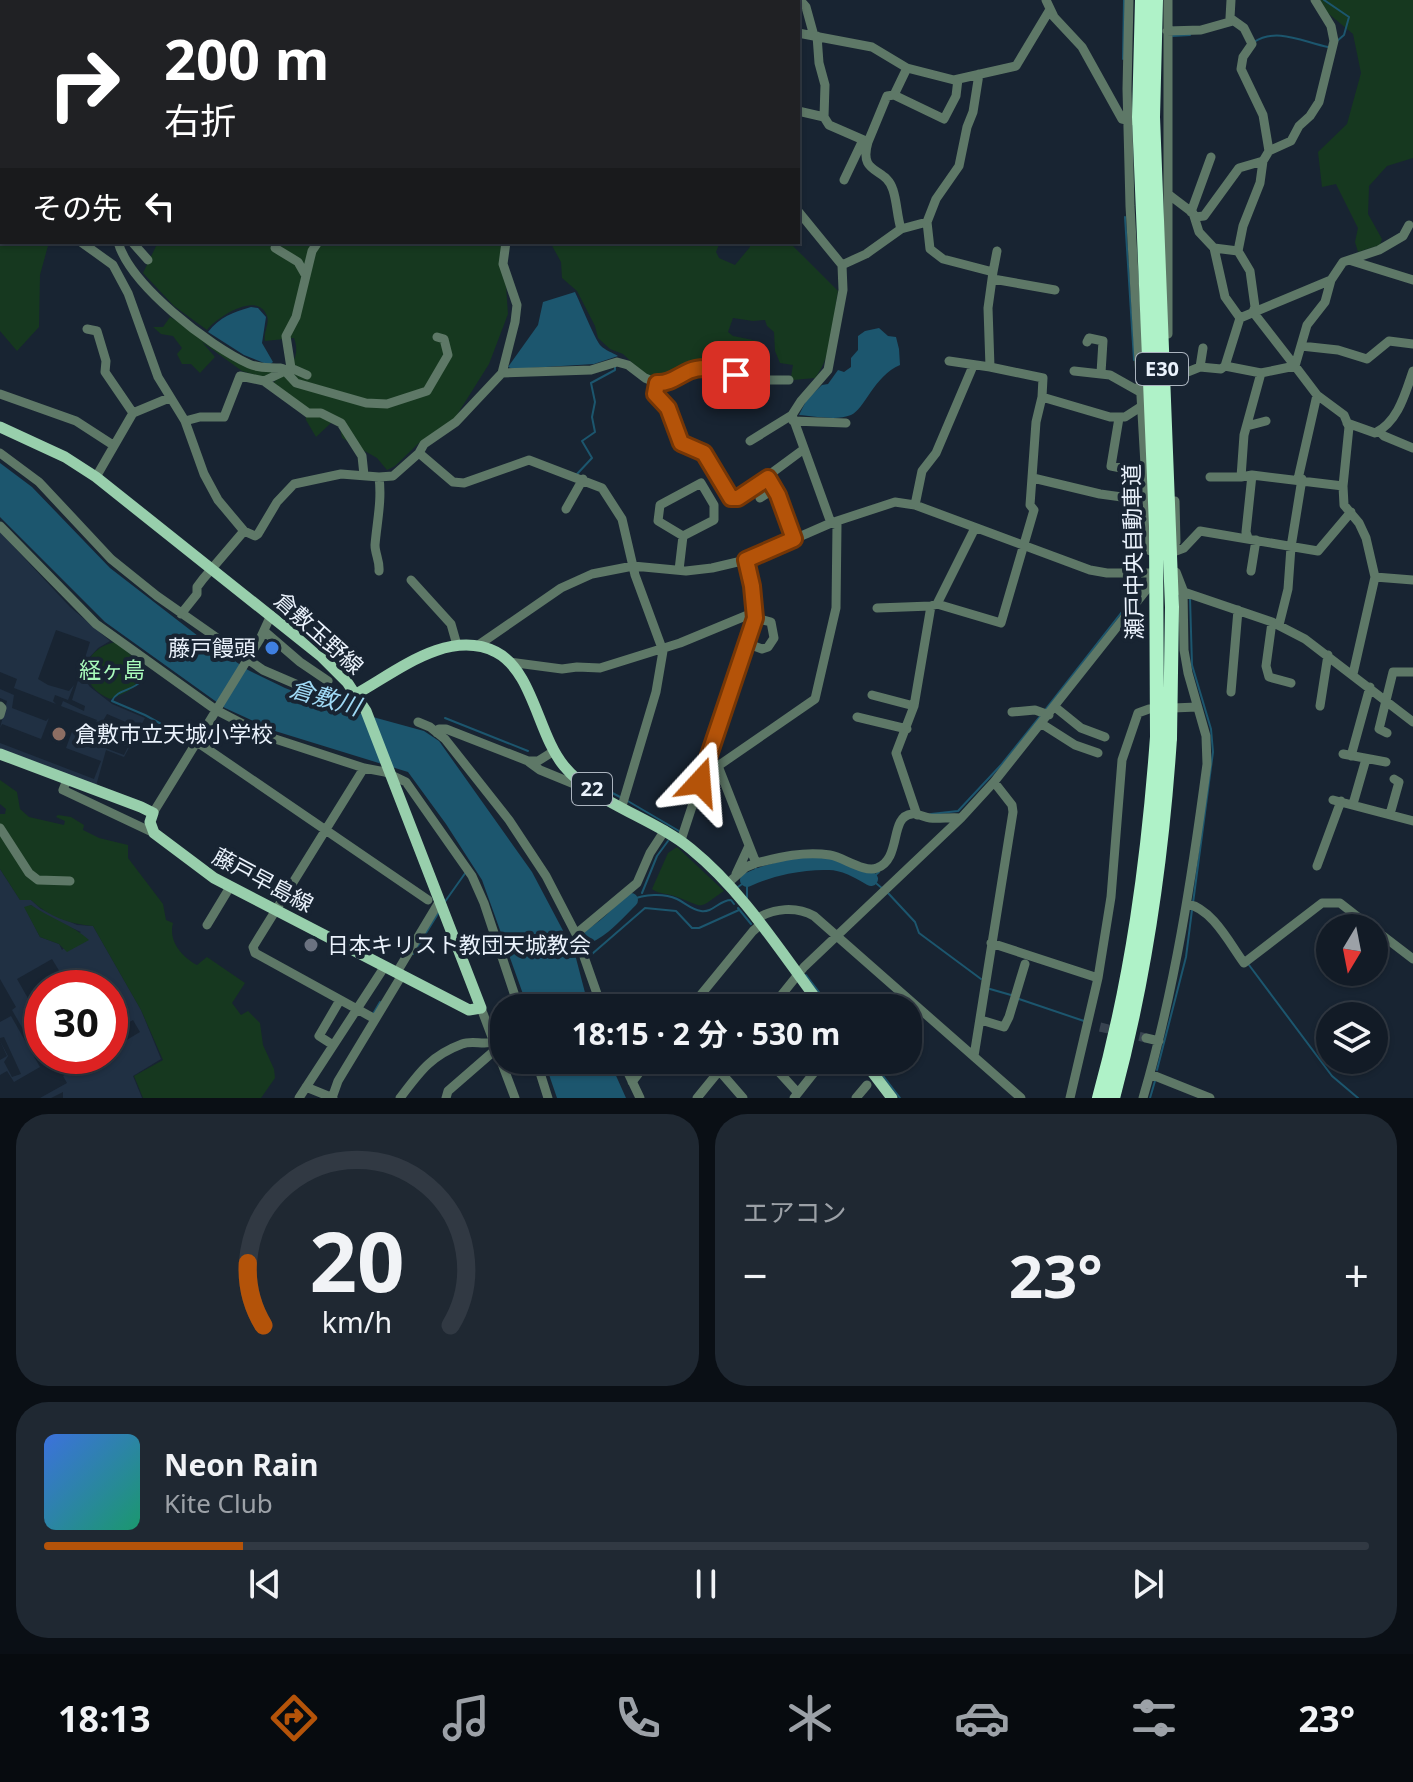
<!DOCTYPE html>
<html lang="ja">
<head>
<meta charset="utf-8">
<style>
  :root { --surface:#121b26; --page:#1f2832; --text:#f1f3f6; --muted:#9ca1a7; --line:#313943; --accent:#b45309 }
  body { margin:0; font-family:"Noto Sans","Noto Sans JP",sans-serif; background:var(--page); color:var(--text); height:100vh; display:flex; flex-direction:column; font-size:30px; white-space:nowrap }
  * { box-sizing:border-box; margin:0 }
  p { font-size:26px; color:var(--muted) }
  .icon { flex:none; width:44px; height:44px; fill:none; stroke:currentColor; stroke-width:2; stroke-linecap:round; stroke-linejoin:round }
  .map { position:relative; height:1098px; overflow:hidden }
  .side { display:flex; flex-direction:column; gap:16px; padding:16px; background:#0a0f15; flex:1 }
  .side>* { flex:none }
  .top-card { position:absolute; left:0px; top:0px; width:800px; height:244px; box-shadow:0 2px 6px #0004,0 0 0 2px var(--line); background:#202124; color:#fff; overflow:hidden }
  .needle { width:52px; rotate:190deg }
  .buttons { position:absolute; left:1316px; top:914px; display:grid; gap:16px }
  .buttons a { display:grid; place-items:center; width:72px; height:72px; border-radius:50%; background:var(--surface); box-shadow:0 2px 6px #0004,0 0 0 2px var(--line); font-size:40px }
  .speed { position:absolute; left:24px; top:970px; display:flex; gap:16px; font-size:40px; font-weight:700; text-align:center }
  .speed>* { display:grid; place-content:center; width:104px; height:104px; border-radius:50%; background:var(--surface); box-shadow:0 2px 6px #0004,0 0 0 2px var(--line); line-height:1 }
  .speed .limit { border:12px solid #d22; background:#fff; color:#111 }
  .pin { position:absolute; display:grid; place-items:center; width:68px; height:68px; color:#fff; margin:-34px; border-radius:16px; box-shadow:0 4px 12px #0006 }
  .me { position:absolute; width:88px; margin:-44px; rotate:19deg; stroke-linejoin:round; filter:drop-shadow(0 0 6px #0008) }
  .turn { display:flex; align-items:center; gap:28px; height:168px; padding:0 32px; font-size:36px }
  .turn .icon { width:104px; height:104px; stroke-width:2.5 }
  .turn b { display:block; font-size:56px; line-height:68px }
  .then { display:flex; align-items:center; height:76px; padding:0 32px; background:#0003; gap:16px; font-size:30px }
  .big { font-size:60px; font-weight:700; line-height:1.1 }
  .side .widget { flex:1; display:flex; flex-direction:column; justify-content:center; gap:12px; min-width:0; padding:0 28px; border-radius:32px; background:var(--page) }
  .side .dial { align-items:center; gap:0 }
  .dial svg { height:208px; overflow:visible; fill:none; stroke:var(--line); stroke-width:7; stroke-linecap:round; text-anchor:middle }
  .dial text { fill:var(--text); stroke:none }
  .song { display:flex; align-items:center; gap:24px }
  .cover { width:96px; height:96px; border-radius:12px; background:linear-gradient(135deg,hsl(220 70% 55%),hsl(160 70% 35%)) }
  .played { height:8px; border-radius:4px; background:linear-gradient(90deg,var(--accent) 15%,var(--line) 15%) }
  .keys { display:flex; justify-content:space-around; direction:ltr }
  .heat { display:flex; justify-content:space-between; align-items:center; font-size:44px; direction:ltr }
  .side .tiles { flex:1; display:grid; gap:16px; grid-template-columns:1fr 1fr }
  .widget:last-child { grid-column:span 2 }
  .trip { position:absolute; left:490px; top:994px; width:432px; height:80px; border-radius:32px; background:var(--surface); box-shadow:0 2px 6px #0004,0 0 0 2px var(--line); font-weight:700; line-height:80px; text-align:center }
  .tabs { display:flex; height:128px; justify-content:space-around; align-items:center; background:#070b0f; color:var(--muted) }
  .tabs .icon { width:56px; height:56px }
  .tabs .on { color:var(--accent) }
  .tabs b { font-size:36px; color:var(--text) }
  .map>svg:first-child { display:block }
</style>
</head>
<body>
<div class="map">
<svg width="1413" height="1098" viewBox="0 0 1413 1098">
  <rect width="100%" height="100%" fill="#182432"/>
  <!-- built -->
  <path fill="#203043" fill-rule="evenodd" d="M0,532L70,607L110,641L98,648L87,660L85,680L90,687L112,704L145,718L124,757L106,750L96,786L0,751V743L94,779L101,761L66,748L73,729L91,736L89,742L124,755L128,747L124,745L125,742L101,733L103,727L123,734L128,723L107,714L97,731L93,729L97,720L61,706L63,701L84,711L85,706L72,700L90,642L56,630L38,679L48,685L69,691L74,685L68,700L55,695L53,701L56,704L14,688L17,679L0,672Z
    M0,689L14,695L12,708L46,721L49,718L41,739L2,724L0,728L7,701L0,698Z
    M0,869L20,900H31L41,909L77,925L93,926L141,1010L161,1059L133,1076L142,1098H63V1092L51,1098H40L67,1083L63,1076L74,1069L67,1058L73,1056L79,1066L96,1056H110V1039L115,1047L140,1032L133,1020L110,1033V988H57L66,982L52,959L17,979L42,1023V1038L33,1024L26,1027L42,1056L46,1059L51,1056H61L44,1066L12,1010L16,1007L0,979ZM31,905L45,916L81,932L62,950L59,944L40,937L25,908Z
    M11,1016L40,1067L14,1082L7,1071L0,1075V1060L7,1056L0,1041L8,1056L4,1062L12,1077L21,1074L4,1037L0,1038V1022Z"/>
  <!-- green -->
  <path fill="#16381f" d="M0,0H445L446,2H2V242H49L40,275L39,327L17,351L0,331Z
    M1312,0H1413V158L1387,166L1369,186L1368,214L1382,239L1380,245L1358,252L1355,242L1358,228L1336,184L1322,187L1318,152L1347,124L1361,73L1353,34Z
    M158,242H503L508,314L489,364L455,418L420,442L395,466L387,470L377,458L342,438L340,428L332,422L316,437L306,420L304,405L273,383C287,369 302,360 294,338L265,341C263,332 270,324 267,316C258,290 216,318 207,330L174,306L143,273Z
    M550,242H720L716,252L719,258L735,265L750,247V242H789L838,291C833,318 833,356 815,378L793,380L791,377L793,365L780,363L775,351L774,332L767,326L765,320L753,321L733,318L728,332L733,336L758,341L757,365L760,378L721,366L664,380L643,373L623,354L610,349L598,338L595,326L577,291L562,278L561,262Z
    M170,317C200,333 237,373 274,372L265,378L242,371L202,342L215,357L200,373L191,364H182L177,354L182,348L173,336L161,334L153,327H163Z
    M115,642C149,667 155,683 110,699C76,685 80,650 115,642Z
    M0,780L17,792L20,809L29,817L64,825L65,821L56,817L58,815L71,817L84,825L83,830L99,838L128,845V858L163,904L166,920L173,923C168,941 182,957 197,965L207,957L245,983L232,1003L241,1015L248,1011L260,1023L263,1045L274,1069L275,1078L261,1098H143L134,1076L163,1060L141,1010L93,926C70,924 49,917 31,900H20L0,869V814H5L6,809L0,804Z
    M677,847L724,891C696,910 707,908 677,897C668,893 660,895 652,889L668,853Z
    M31,905C49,918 73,925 89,940L67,952L59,944L40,937L24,907Z"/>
  <!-- water -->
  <path fill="#1c566e" d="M575,292C579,300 596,342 601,346C605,350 613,353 618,356L594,364L513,369L508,367L538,325L543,302Z
    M251,307L258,308L266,317L262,343L273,362L269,365L244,355L208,332C220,317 233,312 251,307Z
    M879,328L888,336L896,337L899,349L900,365C874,376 864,410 851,415C837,421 814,416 799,415L807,399L822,385L828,384L838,370L844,372L851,367V358L858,350V336L865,331Z
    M0,463L32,487L110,568L198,636L248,670L285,688L329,705L424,731L439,741L532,872L568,940L571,939L589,1008H528L482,880L446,824L408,772L275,731L225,708L105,622L0,517Z
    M544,1060H609L626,1098H557Z"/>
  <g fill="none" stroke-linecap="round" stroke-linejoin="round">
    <!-- stream -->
    <path stroke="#1c566e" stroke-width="2" d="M1324,0L1349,17L1344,35L1337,41
      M1173,36L1190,35
      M1254,42C1277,27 1303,42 1328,47
      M1123,59L1124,0
      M1125,217L1134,360
      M577,474L592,458L582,441L595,432L592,417L595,402L591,383L615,370V367
      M1190,598L1192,665L1211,729L1213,752L1193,903
      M136,658L143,668L141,681C133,691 117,689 112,701L145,715L192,741
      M1045,710L1143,585
      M445,718L528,751
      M603,788L620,797
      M626,800L679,831
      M931,814L958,811L1001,765L1041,715
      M756,869L758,875
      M879,872L871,879L883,889
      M747,880V898
      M738,887L746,881
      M642,893L657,856L668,841
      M888,893L915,922L919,933L981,979
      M631,900C644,894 664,893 677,899C685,903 692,910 701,911C713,913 719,900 731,900L734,904
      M444,903L466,872
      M738,908L751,924
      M413,954L439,912
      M592,954L645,908L676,911L692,928H699L739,910
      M1249,965L1332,1076L1358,1098
      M806,975L831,1008
      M990,989L1011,995
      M1019,999L1084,1021
      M373,1014L380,1002
      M871,1060L900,1098
      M1157,1070L1186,957L1192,910
      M1150,1098L1155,1081"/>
    <!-- river -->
    <path stroke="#1c566e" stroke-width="14" d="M747,880C770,869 803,862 829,863C844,863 859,872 871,879
      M581,939C601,933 616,915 631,900"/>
    <!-- minor-tunnel -->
    <path stroke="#384350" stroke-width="9" stroke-dasharray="9 4.5" stroke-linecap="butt" d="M1100,1027L1146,1038"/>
    <!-- minor -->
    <path stroke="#5e7867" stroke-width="9" d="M653,0L654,2
      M800,0L806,7L814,36
      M1046,0L1054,17L1082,47L1122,119L1131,121
      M1129,0L1127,89L1130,206L1150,551
      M1231,0L1230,18L1244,28L1252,44L1243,57L1241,69L1263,115L1269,151
      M1315,0L1331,26L1334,41L1319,102L1310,116L1299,126L1291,141L1269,151L1263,161L1260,183L1243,226L1238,251L1250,271L1255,307L1253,312L1295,366L1307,325L1325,302L1331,280
      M1167,31L1201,30L1233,21
      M798,33L872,47L907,68L954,80L1016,66L1049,11
      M817,36L819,63L825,85L824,117L829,125L868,142L887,96L894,95
      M907,68L894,95L944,119L956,96L958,79
      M979,74L973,112L967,127L959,166L936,199L927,222L930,249L943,259L993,272L988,308L990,367L1043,378L1042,397L1110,417H1125L1142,406
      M798,111L824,117
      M868,142C858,176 886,166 893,190C897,202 897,216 901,229
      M844,180L863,140
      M1168,194L1193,213L1199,232L1214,248L1238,251
      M1191,212L1211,157
      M1195,217L1204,216L1239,168L1263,161
      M81,242L113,265L128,293L158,377L185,421L204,474L218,500L244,531L255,536L258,534L277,502L294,484L341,474L379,477L393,476L419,453L453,482L464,483L529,460L602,488L622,519L635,575L663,651L656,692L622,806
      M118,242C130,285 209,346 249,364C260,369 269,367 280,368C290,370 281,373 291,368L307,375
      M132,242L148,260
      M275,248L298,262L306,276
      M1214,248L1225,297L1240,318
      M1352,261L1413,280
      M842,265L866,254L901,229L927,222
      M993,272L997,251
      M993,279L1055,290
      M87,329L97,331L106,361L105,372L133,413
      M1168,334V0
      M1087,342L1089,338L1103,341L1101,373
      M1301,346L1338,350L1367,359L1389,341L1413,344
      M949,361L990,367
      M1225,366L1240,318L1331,280L1343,262L1379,250L1403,236L1409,225
      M1200,367L1203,348
      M291,368L286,336L296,317L312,251L318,242
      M1074,371L1110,375L1142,393
      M502,373L515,322L517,305L503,264L506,242
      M1170,379L1200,367L1221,369L1225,366L1261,373L1295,366L1317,395L1344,415L1349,427L1343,486L1344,505L1359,523L1366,538L1375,577L1353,674
      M264,381L285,371L296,383L366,403L387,404L427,391L448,355L444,339L437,337
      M657,383L655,394L668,408L681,443L704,453L731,498H738L804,449
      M0,394L76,421L113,445
      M1119,418L1111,466L1126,469
      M185,421L200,417H224L240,376L264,381L308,413H321L341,423L362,456L364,475
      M793,421L846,423
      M1347,423L1375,433C1398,422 1405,394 1413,371
      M1247,426L1266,421
      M1380,432L1384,436L1413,448
      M750,441L792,415
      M0,453L39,482L111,559L157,596L263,670L321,695L328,681L300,662L264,631
      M419,453L424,444L456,422L502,373L591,370L617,362L628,365L645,378L657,383H665L691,370L701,368L726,371L749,380H789
      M96,477L133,413L169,398
      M1210,477H1241L1252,475L1343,486
      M1241,477L1244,435L1261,373
      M768,478L778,495L794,539
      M1033,478L1100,494L1151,501
      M1298,479L1317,395
      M760,498L774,489
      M1175,501L1176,542
      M915,505L922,471L936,453L973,366
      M566,509L583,479
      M0,526L96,624L216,710L266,736L364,768L385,772L406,782L472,876L484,903L519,1008
      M1248,538L1246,532L1252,475
      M1176,551L1184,548L1200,531L1318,551L1351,512
      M679,570L683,536L658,521L660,505L701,483L714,505V520L683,536
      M379,571C380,561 375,554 375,545C377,521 382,501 379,477
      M1251,571L1256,540
      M1375,577L1413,580
      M411,580L451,624L457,645
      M1178,590L1272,622L1305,639L1413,722
      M937,604L975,528
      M877,608L931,606L937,604L1001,623L1034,510L1030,505L1036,422L1042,397
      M181,614L197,594V587L203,579L244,531
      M1272,622L1266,666L1269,677L1291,683
      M1279,625L1288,589L1291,547L1302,479
      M746,643L762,649L768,647L774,638L771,622L755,618
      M477,646L561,588L592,574L633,566L686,571L712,568L746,560L831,523L895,502L915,505L1090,570L1107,573H1151
      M509,662L562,669L577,667L600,668L680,643L755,612
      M1231,692L1238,610
      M872,695L914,706
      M0,706L2,708L0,715
      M1320,706L1328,655
      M1055,707L1081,728L1105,737
      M1012,712L1035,710L1049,715
      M857,717L907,729
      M418,722L430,727L445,739L509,820L546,876L576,934L602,1008
      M1042,724L1075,745L1098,753
      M437,733L439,729H446L528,761H538L554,751
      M1387,733L1379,729L1393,672H1413
      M197,742L428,900
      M1343,754L1386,762
      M1351,756L1370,687
      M529,762L540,770L584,788
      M718,766L708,758L755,618L751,580L746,560
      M364,768L253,947L255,953L375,1019
      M67,780L63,790L154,833
      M1333,800L1413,821
      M1353,804L1366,759
      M153,813L260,639L271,615
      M1390,814L1399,782L1394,779
      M917,815L896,753L914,706L931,606
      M0,828L29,873L38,880L70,881
      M681,840L708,758
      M756,863C780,857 804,851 830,855C843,857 864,873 877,868C902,859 889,816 912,814C916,813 924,817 930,818C940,819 950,817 961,818
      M1317,866L1341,801
      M736,874L749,846
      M727,884L746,867L756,863L718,766L815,699L836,608L837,525L831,523L792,415L801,401L828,370L843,290L842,265L798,211
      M1187,904C1212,908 1230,944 1244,963L1322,903H1340L1372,928
      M756,919C774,908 796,906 814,916L1021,1098
      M207,925L230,887
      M1374,929L1413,959
      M576,934L637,883L650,853L665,830
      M991,943L1098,978
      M397,972L439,902
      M481,1008L515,1098
      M690,1008L753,931L760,925
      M771,1008L804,967L961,818L994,782L1151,584V574
      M981,1020L1004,1027L1009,1017L1025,964
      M1146,1038L1159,1041
      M333,1045L319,1036L340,1000
      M974,1056L1013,812L1012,805L994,782
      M536,1060L548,1098
      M622,1060L640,1098
      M710,1060L743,1098
      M768,1060L798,1093
      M1150,1074L1210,1098
      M632,1082L649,1060
      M306,1087L333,1098
      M299,1098L385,966
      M332,1098L338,1081L402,975
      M400,1098C419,1073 430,1056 462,1044C472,1040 483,1045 493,1042
      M446,1098L448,1091L494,1051L495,1046
      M697,1098L728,1060
      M794,1098L824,1060
      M856,1098L867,1085
      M1070,1098L1098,978L1111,897L1122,760L1138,713L1149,709L1197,707
      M1143,1098C1175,989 1192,876 1207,764L1206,736L1188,673L1184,650L1183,590L1176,572"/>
    <!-- major -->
    <path stroke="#98cfac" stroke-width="11" d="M0,427L65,457L96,477L322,657L347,682L366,711L481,1008L469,1010L214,878L154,833L150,822L153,813L141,807L0,754
      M356,694C396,672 448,628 496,652C533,671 538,735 564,766C594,803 654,818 691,849C744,892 782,954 823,1008
      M863,1060L892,1098"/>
    <!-- highway -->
    <path stroke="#aff2c8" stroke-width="14" d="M1099,1098C1132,979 1148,860 1157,737
      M1113,1098C1145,979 1162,860 1170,738"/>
    <!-- highway-bridge -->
    <path stroke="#aff2c8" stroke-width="14" d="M1142,0L1139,117L1156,526L1157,737
      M1156,0L1153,117L1172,607L1170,738"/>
  </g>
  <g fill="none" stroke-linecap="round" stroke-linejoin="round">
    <defs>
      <path id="route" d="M700,782L755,618L752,586L746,560L794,539L778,495L768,478L738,498H731L704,453L681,443L668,408L655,394L657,383C669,384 678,376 689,371C703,365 721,369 736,375"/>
    </defs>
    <!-- route casing -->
    <use href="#route" stroke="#753606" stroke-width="20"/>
    <!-- route -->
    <use href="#route" stroke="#b45309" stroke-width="14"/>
  </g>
  <!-- markers -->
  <circle fill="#3f7fe0" stroke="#182432" stroke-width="3" cx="272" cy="648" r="8"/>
  <circle fill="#8d6e63" stroke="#182432" stroke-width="3" cx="59" cy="734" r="8"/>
  <circle fill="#6b7280" stroke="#182432" stroke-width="3" cx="311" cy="945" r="8"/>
  <g text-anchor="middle" stroke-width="8" stroke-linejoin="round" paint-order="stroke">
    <!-- shield labels -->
    <g fill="#182432" stroke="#abb4bf" stroke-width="2">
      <rect x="1136" y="353" width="52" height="32" rx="6"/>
      <rect x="572" y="773" width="40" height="32" rx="6"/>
    </g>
    <g font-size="20" font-weight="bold" fill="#eaf2fc">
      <text x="1162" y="376">E30</text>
      <text x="592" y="796">22</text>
    </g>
    <!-- street labels -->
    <g font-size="22" fill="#eaf2fc" stroke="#182432">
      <text transform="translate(1133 552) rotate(-91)" y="8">瀬戸中央自動車道</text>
      <text transform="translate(319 633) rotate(42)" y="8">倉敷玉野線</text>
      <text transform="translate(263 880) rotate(28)" y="8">藤戸早島線</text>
    </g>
    <!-- poi labels -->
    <g font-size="22" fill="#eaf2fc" stroke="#182432" text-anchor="start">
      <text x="256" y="656" text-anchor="end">藤戸饅頭</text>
      <text x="75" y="742">倉敷市立天城小学校</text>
      <text x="327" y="953">日本キリスト教団天城教会</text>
    </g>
    <!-- park labels -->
    <g font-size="22" fill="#a9fbbb" stroke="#182432">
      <text x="112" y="678">経ヶ島</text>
    </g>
    <!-- water labels -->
    <g font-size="24" font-style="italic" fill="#a0daf6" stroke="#182432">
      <text transform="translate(325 698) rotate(16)" y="8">倉敷川</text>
    </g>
  </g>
</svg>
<div class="buttons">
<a><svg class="needle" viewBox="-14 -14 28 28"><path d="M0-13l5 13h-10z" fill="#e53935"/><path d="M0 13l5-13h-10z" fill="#9ca1a7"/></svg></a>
<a><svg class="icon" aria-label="layers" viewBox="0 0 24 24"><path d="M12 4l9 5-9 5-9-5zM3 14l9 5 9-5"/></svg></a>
</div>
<div class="speed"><div class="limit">30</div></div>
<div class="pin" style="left:736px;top:375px;background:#d93025"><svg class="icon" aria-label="arrive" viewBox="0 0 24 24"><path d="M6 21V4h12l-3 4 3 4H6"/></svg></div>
<svg class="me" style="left:700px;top:782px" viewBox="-20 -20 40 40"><path d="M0-17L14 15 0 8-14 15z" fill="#b45309" stroke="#fff" stroke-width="4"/></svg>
<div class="trip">18:15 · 2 分 · 530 m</div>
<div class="top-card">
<div class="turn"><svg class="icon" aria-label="right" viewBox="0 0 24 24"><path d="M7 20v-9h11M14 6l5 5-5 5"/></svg><div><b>200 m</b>右折</div></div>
<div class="then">その先<svg class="icon" aria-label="left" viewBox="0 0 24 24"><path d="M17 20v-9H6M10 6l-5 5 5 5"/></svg></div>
</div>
</div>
<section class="side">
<div class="tiles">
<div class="widget dial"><svg viewBox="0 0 100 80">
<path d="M14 69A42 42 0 1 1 86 69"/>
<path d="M14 69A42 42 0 0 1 8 45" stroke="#b45309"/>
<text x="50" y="56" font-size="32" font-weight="700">20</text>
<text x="50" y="72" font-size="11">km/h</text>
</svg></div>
<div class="widget"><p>エアコン</p>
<div class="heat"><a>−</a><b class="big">23°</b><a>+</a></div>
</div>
<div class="widget">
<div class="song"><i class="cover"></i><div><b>Neon Rain</b><p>Kite Club</p></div></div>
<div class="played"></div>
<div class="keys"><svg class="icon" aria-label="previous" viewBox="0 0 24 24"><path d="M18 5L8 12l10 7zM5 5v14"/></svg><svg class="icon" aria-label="pause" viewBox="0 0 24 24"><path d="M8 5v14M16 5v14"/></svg><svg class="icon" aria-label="next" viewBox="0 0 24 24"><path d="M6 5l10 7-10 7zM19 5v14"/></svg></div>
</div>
</div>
</section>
<nav class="tabs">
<b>18:13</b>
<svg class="icon on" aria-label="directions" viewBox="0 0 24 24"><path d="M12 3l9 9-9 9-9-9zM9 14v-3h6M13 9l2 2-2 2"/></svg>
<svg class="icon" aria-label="music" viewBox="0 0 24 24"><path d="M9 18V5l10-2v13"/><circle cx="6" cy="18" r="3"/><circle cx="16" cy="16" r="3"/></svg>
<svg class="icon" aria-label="phone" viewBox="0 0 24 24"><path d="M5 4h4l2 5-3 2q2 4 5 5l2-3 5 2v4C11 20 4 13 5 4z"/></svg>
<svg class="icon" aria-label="climate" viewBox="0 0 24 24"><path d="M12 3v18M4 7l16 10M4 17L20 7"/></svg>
<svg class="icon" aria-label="car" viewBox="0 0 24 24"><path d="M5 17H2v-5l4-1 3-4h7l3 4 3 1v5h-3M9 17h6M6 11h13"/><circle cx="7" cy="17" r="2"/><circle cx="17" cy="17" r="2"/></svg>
<svg class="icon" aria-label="filters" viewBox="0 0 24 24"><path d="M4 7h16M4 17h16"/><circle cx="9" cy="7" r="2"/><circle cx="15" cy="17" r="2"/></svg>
<b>23°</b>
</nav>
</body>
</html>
